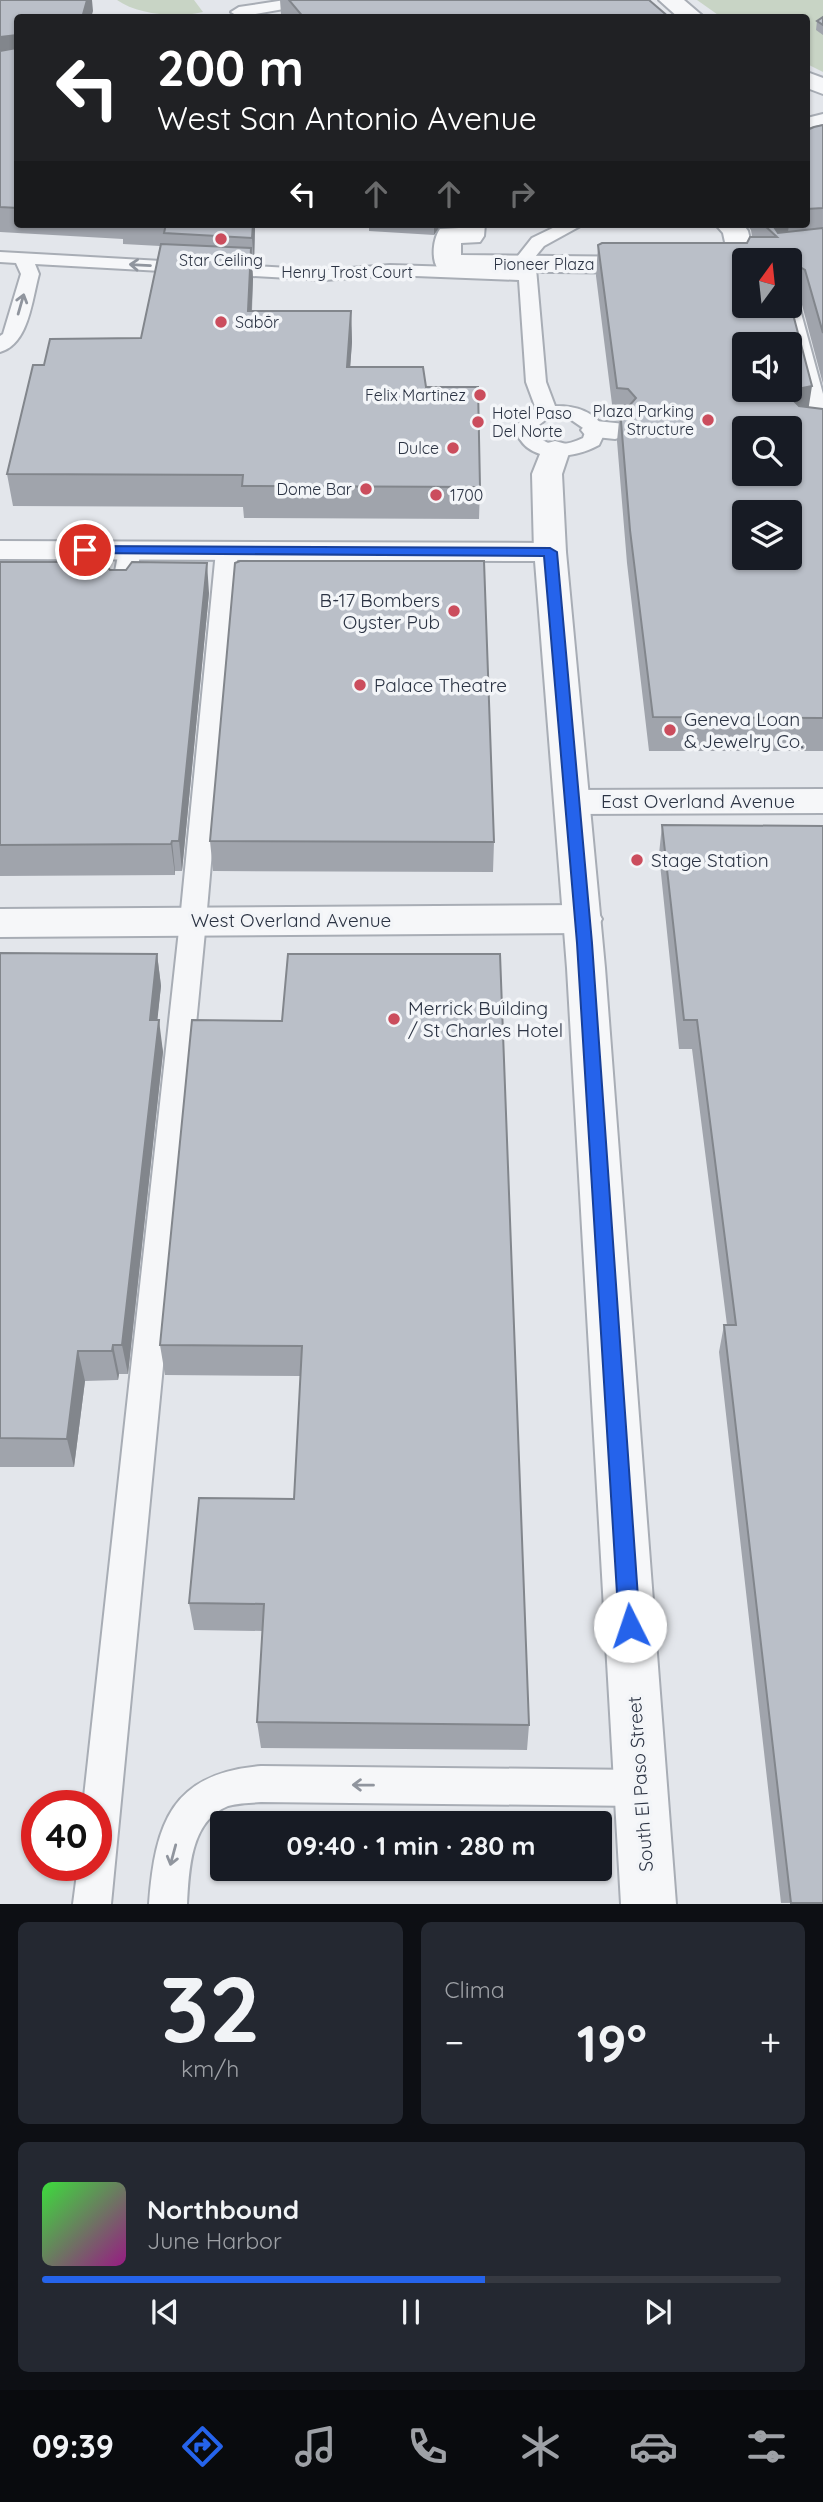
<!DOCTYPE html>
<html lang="es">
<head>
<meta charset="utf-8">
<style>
  :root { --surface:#171b24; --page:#242831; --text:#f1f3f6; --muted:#9ea1a6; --line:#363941; --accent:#2563eb }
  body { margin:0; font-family:Quicksand,sans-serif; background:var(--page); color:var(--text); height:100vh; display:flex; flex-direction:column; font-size:26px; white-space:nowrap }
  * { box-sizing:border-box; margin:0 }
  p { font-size:23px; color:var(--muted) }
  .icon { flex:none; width:38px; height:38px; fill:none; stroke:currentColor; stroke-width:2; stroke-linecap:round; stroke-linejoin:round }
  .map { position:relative; height:1904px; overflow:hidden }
  .details { display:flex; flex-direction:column; gap:18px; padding:18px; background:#0d0f14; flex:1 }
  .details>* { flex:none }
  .top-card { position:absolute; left:14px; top:14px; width:796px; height:214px; border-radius:7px; box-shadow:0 2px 5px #0004; background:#202124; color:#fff; overflow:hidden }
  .needle { width:46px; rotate:15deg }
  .buttons { position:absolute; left:732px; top:248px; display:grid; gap:14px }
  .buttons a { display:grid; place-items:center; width:70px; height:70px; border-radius:7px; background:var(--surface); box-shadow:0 2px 5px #0004; font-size:35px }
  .speed { position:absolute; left:21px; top:1790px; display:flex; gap:14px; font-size:35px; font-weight:700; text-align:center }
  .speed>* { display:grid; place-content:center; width:91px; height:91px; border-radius:50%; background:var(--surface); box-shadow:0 2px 5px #0004; line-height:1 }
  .speed .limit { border:10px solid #d22; background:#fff; color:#111 }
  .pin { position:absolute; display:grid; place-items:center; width:60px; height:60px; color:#fff; margin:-30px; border:4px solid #fff; border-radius:50%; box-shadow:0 2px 7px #0007 }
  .me { position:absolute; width:77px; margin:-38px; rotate:356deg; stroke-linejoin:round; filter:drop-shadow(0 0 5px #0008) }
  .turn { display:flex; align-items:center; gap:24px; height:147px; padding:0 28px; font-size:32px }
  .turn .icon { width:91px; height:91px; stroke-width:2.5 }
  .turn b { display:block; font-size:49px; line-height:60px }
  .lanes { display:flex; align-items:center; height:66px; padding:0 28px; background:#0003; justify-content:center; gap:35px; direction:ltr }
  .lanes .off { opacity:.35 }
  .big { font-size:52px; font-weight:700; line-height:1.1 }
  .details .tile { flex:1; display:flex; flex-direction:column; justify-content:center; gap:10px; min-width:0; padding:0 24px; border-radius:10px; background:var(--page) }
  .details .dial { align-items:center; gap:0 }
  .dial b { font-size:91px; line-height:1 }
  .song { display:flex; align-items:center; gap:21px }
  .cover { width:84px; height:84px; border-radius:10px; background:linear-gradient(135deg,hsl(120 70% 55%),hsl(310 70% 35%)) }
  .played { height:7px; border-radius:4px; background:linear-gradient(90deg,var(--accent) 60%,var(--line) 60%) }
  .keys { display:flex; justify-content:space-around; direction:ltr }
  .heat { display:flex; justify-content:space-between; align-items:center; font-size:38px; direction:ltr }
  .details .tiles { flex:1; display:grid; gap:18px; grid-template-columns:1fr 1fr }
  .tile:last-child { grid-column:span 2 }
  .trip { position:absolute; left:210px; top:1811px; width:402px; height:70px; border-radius:7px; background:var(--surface); box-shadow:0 2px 5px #0004; font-weight:700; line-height:70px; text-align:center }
  .tabs { display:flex; height:112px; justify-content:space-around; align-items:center; background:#090b0e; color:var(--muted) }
  .tabs .icon { width:49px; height:49px }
  .tabs .selected { color:var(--accent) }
  .tabs b { font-size:32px; color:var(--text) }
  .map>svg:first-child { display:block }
</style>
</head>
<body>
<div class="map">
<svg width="823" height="1904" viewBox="0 0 823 1904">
  <rect width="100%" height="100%" fill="#e3e6eb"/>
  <!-- green -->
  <path fill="#c8d4c5" d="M117,0H194L203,12C178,18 138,15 117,0Z
    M697,0H823V72L807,64V18L721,17Z"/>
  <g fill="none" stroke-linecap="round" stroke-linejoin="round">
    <defs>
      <path id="service" d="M285,0H319L312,4L239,17L231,12L239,7Z
        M823,114V124L807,128V118Z
        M561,224H584L544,246L535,257L546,382L555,406C577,406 593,411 606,430L599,445C572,460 524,465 515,427L530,411L536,409L526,382L519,280L390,275L325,280L35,264L39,274C32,299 29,344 0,352V336L3,334L21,274L16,263L0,262V252L325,270L390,265L518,269L517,257L532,238ZM548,418L570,419L586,430L583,438C567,446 541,450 535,428Z
        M789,297L798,302L823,394V437L816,435L813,431L781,306H789Z
        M130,544L138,545L141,550L133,593L130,598H114L111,593L119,550L122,545Z
        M227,545L235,546L238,551L206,921L111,1904H73L78,1866H96V1806H83L180,921L216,551L219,546Z
        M261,1766L640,1770L653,1775L658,1788L653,1801L640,1806L261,1802C250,1803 238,1803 228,1806C190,1821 189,1870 187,1904H149C155,1823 172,1773 261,1766Z"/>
      <path id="pedestrian" d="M459,224H485L484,236L480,242L461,243V255L649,257L658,259L662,265L658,271L649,273L447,271L438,269C431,259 433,239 440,229L459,228Z
        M715,224H743L748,231L755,261H744V272L704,270L700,264L704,258L728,256L723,233Z"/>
      <path id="minor" d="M659,0H684L705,18H679Z
        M807,72L823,78V94L807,88Z
        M596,421L625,424L630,430L625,436L615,439L586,436L581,430L586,424Z
        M555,441L566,444L570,450L562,474L566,552L561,559L550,561L539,559L534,552L532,474L544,444Z
        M823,789V813L572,814L559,811L554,802L559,793L572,790Z
        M583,905L596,909L602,919L596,929L583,933L0,937V909Z"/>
      <path id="tertiary" d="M0,541L550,543L561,545L566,552L605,968L676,1904H621L567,968L535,561L0,559Z"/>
    </defs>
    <!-- service casing -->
    <use href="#service" stroke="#a8adb5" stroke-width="4"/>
    <!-- pedestrian casing -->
    <use href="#pedestrian" stroke="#a8adb5" stroke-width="4"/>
    <!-- minor casing -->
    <use href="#minor" stroke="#a8adb5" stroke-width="4"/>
    <!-- tertiary casing -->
    <use href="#tertiary" stroke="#a8adb5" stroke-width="4"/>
    <!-- service -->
    <use href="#service" fill="#f6f7f9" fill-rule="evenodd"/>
    <!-- pedestrian -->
    <use href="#pedestrian" fill="#f6f7f9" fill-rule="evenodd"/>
    <!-- minor -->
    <use href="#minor" fill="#f6f7f9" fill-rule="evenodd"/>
    <!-- tertiary -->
    <use href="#tertiary" fill="#f6f7f9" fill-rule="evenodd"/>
  </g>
  <!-- wall -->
  <path fill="#a0a4ac" d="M0,0L93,11L18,18V224H255L254,263H252L253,279L252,311H351L352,342L350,367L426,387L480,487L479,519L244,518L243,507L13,506L7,474L44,365L141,338L160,246L123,244V239L0,232Z
    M280,0H649L670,18H284L281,14Z
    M823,17V35L816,30L817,21Z
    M823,125V384L801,301L789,295V261H744L809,407L823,409V751H649L627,563L617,441L619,421L614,420L596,276L598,245L747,243L752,237L751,230L746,224H807V130Z
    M369,224H455L440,226L434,235L369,231Z
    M0,562L110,570L209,593L182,871H175V875L0,876Z
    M662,825L823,826V1903H781L719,1352L724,1325H727L692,1049H679L659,854Z
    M210,841L494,842L493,872L213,871Z
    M0,953L157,954L161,986L157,1020L163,1052L128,1374H119L118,1380L85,1381L74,1467H0Z
    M192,1020L529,1725L527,1750L261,1748L257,1722L263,1631L194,1630L189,1603L294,1499L301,1376L165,1375L160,1345Z"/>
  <!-- shaded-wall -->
  <path fill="#82868c" d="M87,0H92L93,11L91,18H82Z
    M16,35L18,59L0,62V37Z
    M253,224H255V229L254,263L252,238Z
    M434,224H455L440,226L434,235Z
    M772,224H789L787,240L777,237Z
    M251,248L253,279L250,342L248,311Z
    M793,263L789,289V273Z
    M351,311L352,342L348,398L347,367Z
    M812,386L807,418L791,398L798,389Z
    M207,563L209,593L182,871L179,841Z
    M172,841L175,871V875L171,844Z
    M157,954L161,986L154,1052L150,1020Z
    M159,1020L163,1052L128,1374L122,1345Z
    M113,1345L119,1374L118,1380L112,1351Z
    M78,1351L85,1381L74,1467L67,1439Z"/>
  <!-- building -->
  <path fill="#babfc8" stroke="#82868c" stroke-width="2" fill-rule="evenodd" d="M0,0H87L82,18H18V208L0,207V51L17,48L16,35L0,37Z
    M289,0H649L670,18H304Z
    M823,17V25L817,21Z
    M823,125V208L807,209V130L814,127Z
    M166,224H253L252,238L164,233Z
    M763,224H772L778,233L823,228V333L805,270L793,263L791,272L789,273V261H744V306H789V299L812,386L798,389L791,398L799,406L823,409V718L653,717L630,530L620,409L630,405L636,398L628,389L617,388L598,245L602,243H747L750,237H777ZM744,345H789V390H744ZM744,429H789V474H744ZM744,513H789V558H744Z
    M161,244L251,248L248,311H351L347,367H423L426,387H478L480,487L242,486L243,475L7,474L33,365H44L50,339L141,338Z
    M240,561H484L494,842L210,841L235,563Z
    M0,562H104L110,570H126L132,562L207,563L179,841H172L171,844L0,845Z
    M662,825L823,826V1903H791L724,1325H736L697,1020H684Z
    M0,953L157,954L150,1020H159L122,1345H113L112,1351H78L67,1439L0,1438Z
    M288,954H500L529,1725L257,1722L264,1604L189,1603L199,1498L294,1499L302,1346L160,1345L192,1020L282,1021Z"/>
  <!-- one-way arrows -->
  <defs><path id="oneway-shaft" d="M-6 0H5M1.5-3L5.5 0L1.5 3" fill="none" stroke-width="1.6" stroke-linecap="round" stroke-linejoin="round" transform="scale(1.75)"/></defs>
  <g stroke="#90959e">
    <use href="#oneway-shaft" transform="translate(140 265) rotate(-177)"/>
    <use href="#oneway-shaft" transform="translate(21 304) rotate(-74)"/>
    <use href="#oneway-shaft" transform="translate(363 1785) rotate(-179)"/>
    <use href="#oneway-shaft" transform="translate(173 1855) rotate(105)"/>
  </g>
  <!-- route -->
  <path fill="#2563eb" stroke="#184099" stroke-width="2" d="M85,546L550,548L557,552L592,943L640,1626L637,1633L630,1635L622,1633L619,1626L577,943L544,556L80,553V548Z"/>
  <!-- markers -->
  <g fill="#cb4d5d" stroke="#f3f5f8" stroke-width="2.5">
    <circle cx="221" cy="239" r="7"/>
    <circle cx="221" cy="322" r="7"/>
    <circle cx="480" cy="395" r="7"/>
    <circle cx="708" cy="420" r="7"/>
    <circle cx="478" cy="422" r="7"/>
    <circle cx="453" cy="448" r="7"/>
    <circle cx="366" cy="489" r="7"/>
    <circle cx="436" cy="495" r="7"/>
    <circle cx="454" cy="611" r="7"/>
    <circle cx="360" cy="685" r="7"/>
    <circle cx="670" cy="730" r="7"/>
    <circle cx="637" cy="860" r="7"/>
    <circle cx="394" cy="1019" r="7"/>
  </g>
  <g text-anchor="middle" stroke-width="7" stroke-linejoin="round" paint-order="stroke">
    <!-- far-poi labels -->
    <g font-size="16" fill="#2b3343" stroke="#f3f5f8" text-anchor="end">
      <text x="221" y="266" text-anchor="middle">Star Ceiling</text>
      <text x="235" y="328" text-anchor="start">Sabōr</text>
      <text x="466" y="401">Felix Martinez</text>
      <text x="694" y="417">Plaza Parking<tspan x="694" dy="18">Structure</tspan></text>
      <text x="492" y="419" text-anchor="start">Hotel Paso<tspan x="492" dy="18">Del Norte</tspan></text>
      <text x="439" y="454">Dulce</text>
      <text x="352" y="495">Dome Bar</text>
      <text x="450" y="501" text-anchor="start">1700</text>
    </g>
    <!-- far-street labels -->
    <g font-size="16" fill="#2b3343" stroke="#f3f5f8">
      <text x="544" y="270">Pioneer Plaza</text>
      <text x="347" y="278">Henry Trost Court</text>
    </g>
    <!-- poi labels -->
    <g font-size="19" fill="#2b3343" stroke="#f3f5f8" text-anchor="start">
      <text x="440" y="607" text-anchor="end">B-17 Bombers<tspan x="440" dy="22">Oyster Pub</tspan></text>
      <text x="374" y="692">Palace Theatre</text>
      <text x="684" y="726">Geneva Loan<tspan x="684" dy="22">&amp; Jewelry Co.</tspan></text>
      <text x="651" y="867">Stage Station</text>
      <text x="408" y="1015">Merrick Building<tspan x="408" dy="22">/ St Charles Hotel</tspan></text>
    </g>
    <!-- street labels -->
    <g font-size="19" fill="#2b3343" stroke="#f3f5f8">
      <text x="698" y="808">East Overland Avenue</text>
      <text x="291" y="927">West Overland Avenue</text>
      <text transform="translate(640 1784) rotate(-94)" y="7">South El Paso Street</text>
    </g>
  </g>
</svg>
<div class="buttons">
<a><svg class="needle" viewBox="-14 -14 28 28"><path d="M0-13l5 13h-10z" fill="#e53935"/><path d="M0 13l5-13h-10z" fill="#9ea1a6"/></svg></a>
<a><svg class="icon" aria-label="sound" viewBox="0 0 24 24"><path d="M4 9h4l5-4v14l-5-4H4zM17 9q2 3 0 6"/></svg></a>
<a><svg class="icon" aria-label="search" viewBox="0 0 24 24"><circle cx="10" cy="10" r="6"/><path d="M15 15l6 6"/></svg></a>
<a><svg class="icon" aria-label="layers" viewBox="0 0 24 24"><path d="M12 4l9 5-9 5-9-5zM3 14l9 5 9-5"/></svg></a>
</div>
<div class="speed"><div class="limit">40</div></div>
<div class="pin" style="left:85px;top:550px;background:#d93025"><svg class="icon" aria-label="arrive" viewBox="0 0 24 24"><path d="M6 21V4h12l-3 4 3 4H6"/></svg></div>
<svg class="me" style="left:630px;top:1626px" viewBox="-20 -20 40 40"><circle r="19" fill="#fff"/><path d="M0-13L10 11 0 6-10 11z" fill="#2563eb"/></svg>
<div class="trip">09:40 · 1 min · 280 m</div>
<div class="top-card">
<div class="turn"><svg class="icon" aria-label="left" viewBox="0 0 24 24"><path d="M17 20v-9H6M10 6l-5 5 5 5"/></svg><div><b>200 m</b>West San Antonio Avenue</div></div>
<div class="lanes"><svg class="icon" aria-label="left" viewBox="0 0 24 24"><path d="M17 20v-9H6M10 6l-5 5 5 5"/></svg><svg class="icon off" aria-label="ahead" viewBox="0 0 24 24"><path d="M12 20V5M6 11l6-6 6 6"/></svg><svg class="icon off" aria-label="ahead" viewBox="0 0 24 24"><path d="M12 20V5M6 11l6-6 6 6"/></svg><svg class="icon off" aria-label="right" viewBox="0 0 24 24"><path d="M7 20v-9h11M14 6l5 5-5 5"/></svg></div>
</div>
</div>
<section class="details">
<div class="tiles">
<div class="tile dial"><b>32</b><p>km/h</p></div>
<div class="tile"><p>Clima</p>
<div class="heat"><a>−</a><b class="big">19°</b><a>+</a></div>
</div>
<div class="tile">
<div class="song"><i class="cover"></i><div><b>Northbound</b><p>June Harbor</p></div></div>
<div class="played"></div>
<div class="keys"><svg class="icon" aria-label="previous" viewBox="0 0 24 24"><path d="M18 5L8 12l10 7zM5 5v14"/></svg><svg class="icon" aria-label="pause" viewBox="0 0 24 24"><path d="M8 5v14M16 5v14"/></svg><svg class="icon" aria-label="next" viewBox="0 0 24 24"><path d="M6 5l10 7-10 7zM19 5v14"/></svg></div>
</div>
</div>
</section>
<nav class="tabs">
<b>09:39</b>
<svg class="icon selected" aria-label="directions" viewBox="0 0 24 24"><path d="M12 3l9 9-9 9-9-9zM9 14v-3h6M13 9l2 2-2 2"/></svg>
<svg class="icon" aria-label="music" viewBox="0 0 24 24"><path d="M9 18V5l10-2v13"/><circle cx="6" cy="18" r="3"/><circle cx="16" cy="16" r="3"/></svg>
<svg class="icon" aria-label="phone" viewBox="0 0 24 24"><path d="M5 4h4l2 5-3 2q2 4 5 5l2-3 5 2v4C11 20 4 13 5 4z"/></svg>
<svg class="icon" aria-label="climate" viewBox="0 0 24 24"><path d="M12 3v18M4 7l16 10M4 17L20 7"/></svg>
<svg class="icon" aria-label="car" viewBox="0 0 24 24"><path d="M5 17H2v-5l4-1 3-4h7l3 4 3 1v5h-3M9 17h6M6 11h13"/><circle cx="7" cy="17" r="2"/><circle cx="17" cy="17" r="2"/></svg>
<svg class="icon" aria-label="filters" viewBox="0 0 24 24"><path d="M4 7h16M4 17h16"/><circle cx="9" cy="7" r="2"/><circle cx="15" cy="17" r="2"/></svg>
</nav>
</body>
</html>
